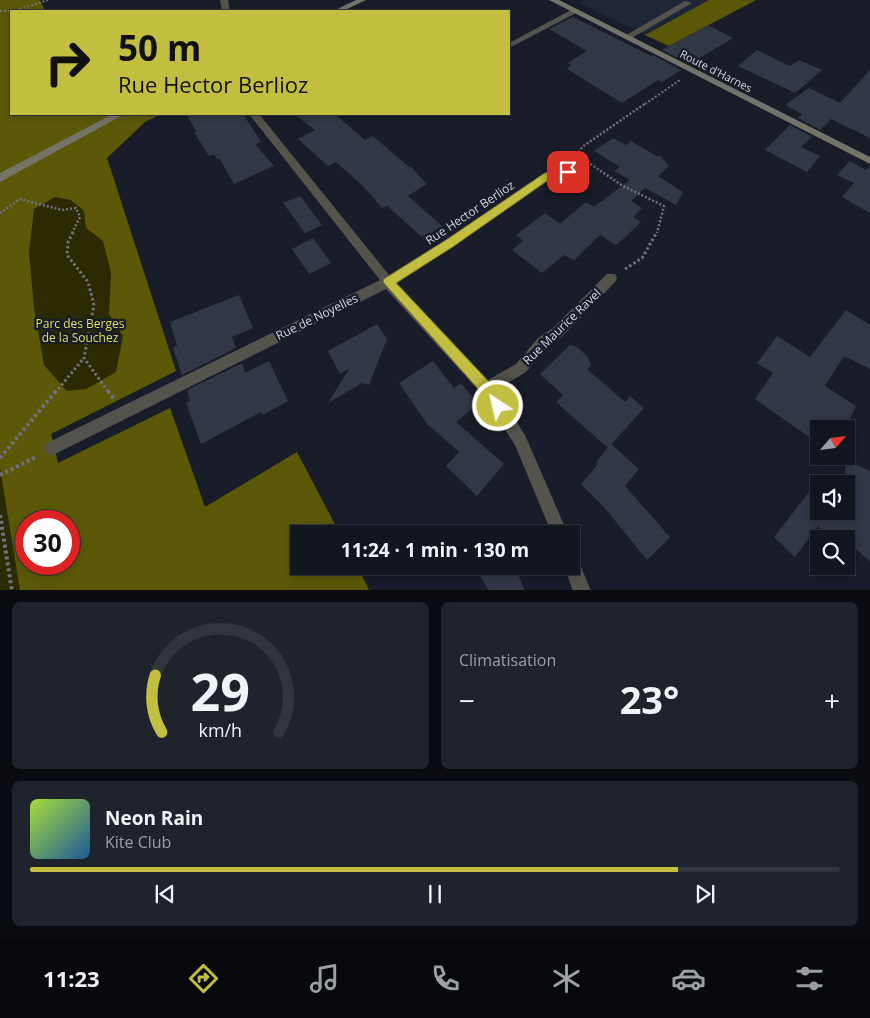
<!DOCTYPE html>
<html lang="fr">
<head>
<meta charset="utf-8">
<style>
  :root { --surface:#12161f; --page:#1f232c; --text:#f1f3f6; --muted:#9c9fa4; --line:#31353d; --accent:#c1be40 }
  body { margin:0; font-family:"Open Sans",sans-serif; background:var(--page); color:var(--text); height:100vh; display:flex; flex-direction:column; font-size:19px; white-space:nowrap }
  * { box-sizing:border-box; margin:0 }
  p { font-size:16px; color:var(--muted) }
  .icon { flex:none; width:28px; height:28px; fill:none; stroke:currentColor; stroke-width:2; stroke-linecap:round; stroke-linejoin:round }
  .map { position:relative; height:590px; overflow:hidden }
  .details { display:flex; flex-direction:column; gap:12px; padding:12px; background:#0a0c11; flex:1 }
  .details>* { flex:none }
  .top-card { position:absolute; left:10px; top:10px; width:500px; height:105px; border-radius:0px; box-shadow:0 2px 8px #0003,0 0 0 1px var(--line); background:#c1be40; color:#111; overflow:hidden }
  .needle { width:32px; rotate:62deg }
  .tools { position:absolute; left:810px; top:420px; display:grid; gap:10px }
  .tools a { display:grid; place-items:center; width:45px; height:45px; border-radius:0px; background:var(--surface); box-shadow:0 2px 8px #0003,0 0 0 1px var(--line); font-size:25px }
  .speed { position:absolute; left:15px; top:510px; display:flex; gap:10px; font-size:25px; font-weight:700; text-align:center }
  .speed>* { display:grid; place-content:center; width:65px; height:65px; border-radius:50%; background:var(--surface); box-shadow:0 2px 8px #0003,0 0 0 1px var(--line); line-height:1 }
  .speed .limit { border:8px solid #d22; background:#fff; color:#111 }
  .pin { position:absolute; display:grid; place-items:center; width:42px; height:42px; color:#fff; margin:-21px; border-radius:10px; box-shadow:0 2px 8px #0006 }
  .me { position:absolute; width:55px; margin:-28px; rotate:325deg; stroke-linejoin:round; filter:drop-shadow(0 0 4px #0008) }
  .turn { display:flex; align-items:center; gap:18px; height:105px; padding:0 25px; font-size:22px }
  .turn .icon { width:65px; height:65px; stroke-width:2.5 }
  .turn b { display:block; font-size:35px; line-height:42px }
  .big { font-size:38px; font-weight:700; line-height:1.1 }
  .details .widget { flex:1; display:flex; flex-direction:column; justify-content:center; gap:8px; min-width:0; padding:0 18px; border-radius:8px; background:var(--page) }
  .details .dial { align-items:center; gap:0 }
  .dial svg { height:130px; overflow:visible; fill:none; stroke:var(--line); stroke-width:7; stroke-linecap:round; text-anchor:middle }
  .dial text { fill:var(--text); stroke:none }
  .song { display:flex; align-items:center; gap:15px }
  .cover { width:60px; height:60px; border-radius:8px; background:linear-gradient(135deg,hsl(80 70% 55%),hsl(210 70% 35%)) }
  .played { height:5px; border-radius:2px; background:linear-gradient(90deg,var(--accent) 80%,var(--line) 80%) }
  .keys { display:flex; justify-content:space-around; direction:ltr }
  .heat { display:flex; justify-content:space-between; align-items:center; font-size:28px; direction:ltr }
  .details .tiles { flex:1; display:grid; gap:12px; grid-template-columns:1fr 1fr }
  .widget:last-child { grid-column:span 2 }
  .trip { position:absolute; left:290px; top:525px; width:290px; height:50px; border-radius:0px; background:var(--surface); box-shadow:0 2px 8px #0003,0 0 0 1px var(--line); font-weight:700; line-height:50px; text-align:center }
  .dock { display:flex; height:80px; justify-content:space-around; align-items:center; background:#07090c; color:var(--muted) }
  .dock .icon { width:35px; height:35px }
  .dock .current { color:var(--accent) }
  .dock b { font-size:22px; color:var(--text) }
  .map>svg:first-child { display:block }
</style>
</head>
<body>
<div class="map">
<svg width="870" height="591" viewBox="0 0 870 591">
  <rect width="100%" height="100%" fill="#181d29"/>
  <!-- built -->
  <path fill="#1f2638" d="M584,0H709L645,35L579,3Z"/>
  <!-- green -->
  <path fill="#2b2a03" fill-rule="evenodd" d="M0,0H40L45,11H11V114H161L145,122L107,158L176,371L51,434L58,463L170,408L205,507L297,452L340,534H299V566H357L369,590H0ZM26,521H69V564H26Z"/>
  <!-- forest -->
  <path fill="#5b5907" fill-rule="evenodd" d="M0,0H40L45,11H11V114H161L145,122L107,158L176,371L51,434L58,463L170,408L205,507L297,452L340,534H299V566H357L369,590H20L0,468ZM55,197L71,200L84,211L86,228L103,241L111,273L109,314L123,336L116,372L86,389L67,391L44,365L34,308L29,252L34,209ZM26,521H69V564H26Z
    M709,0H756L669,46L645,35Z"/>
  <!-- building -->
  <path fill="#333846" d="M573,17L651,56L653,55L681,70L662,82L658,80L622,103L567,69L571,65L568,63L587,51L549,29Z
    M708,25L733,38L690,64L662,50Z
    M757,50L790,66L799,60L822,70L795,93L738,66Z
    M870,70V138L831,119L820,130L798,118L802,114L785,105L809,88L840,103Z
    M186,114H243L261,142L255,144L274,166L234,184L219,158L217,159L214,154L209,156L194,132L196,131Z
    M294,114H335L365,140L373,136L409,167L410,166L427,184L408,196L442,226L423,238L387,206L382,208L364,187L336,162L328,166L298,139L315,130Z
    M790,125L812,137L801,147L820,156L807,172L765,150Z
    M613,138L626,145L631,141L658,157L660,156L669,166L658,176L683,192L676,205L645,188L631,201L642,208L633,217L641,222L621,241L616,245L600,235L574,260L564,255L542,273L512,250L523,241L516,235L545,213L560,224L586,202L594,207L630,180L614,171L620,167L594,151Z
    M850,161L866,170L870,166V213L842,197L854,183L837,175Z
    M300,196L322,225L305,233L283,203Z
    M313,238L331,263L309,274L292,249Z
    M239,295L253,328L232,337L236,348L182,375L173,348L177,346L170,322Z
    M846,310L870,325V369L844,356L825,386L856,406L845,429H819V444L755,399L773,373L757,363L777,336L810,357Z
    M377,324L387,339L369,385L362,383L328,403L349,369L340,374L328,351Z
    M570,345L577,347L588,357L591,366L587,369L625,402L630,396L644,408L608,448L556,402L563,395L540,374Z
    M269,361L288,401L263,415L261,412L201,444L186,403L190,401L187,390L242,363L245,373Z
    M433,361L454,388L461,383L478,404L456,422L504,464L477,496L446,466L459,452L427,424L399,383Z
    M611,444L639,469L625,486L670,537L647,560L604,507L581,484L598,464L596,462Z
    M846,460L870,471V561L846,541V539L834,530L830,536L818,526L795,557L774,537L813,487L819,491V511H846V484H844Z
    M474,566H519L516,569L525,591H489Z"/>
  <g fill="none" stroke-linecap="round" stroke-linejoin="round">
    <!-- path-far3 -->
    <path stroke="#6f737e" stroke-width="2" stroke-dasharray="2 2" stroke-linecap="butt" d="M0,11H14L48,0
      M645,104L680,80"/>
    <!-- path-far2 -->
    <path stroke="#6f737e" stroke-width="2.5" stroke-dasharray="2 2" stroke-linecap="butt" d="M577,155L623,186L664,206L657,233
      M577,156L582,147L646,103
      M0,213L20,199L62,210L76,208L80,217L72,233"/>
    <!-- path-far1 -->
    <path stroke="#6f737e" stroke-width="3" stroke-dasharray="2.5 2.5" stroke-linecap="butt" d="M73,232L68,242L67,255L88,282L94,305L84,358L109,393
      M625,269L642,258L657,232
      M55,393L84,358"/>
    <!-- path -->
    <path stroke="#6f737e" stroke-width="4" stroke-dasharray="3 3" stroke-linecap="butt" d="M108,391L114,399
      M0,458L56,391
      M0,475L36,457
      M0,515L12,591"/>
    <!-- lane -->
    <path fill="#54544d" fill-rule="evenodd" d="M685,1L692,3L630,39L623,37Z
      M573,9L580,11L509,48V43Z"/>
    <!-- street -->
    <path fill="#54544d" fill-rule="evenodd" d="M220,0H228L230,11H222Z
      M249,114H259L389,275L446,240L544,173L568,168L572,169L573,172L572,175L551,179L454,246L397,283L488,380L516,364L538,338L553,328L607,274H615L617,278L615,282L563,336L548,346L526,372L496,390L525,435L568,534H552L515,445L481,393L386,289L57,453L52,456L47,453L44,448L47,443L380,280Z
      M571,555L577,557L591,591H573L564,566H571Z"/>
    <!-- secondary -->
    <path fill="#737368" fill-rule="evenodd" d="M356,0H366L343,11H333Z
      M549,0H559L870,157V164Z
      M113,114H125L0,182V173Z"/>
  </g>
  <!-- route -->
  <path fill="#c1be40" stroke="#7d7c2a" d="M568,168L573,172L572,174L551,178L454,246L396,283L490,383L505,406L503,410L498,412L493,410L481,392L383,282L384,279L446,240L545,173Z"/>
  <g text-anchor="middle" stroke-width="5" stroke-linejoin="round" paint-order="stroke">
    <!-- far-street labels -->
    <g font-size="11" fill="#d3d6df" stroke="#181d29">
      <text transform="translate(716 71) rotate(27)" y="4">Route d'Harnes</text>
    </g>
    <!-- street labels -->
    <g font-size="12" fill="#d3d6df" stroke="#181d29">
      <text transform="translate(470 213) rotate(-34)" y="4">Rue Hector Berlioz</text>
      <text transform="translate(317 317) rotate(-26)" y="4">Rue de Noyelles</text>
      <text transform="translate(562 327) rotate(-44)" y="4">Rue Maurice Ravel</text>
    </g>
    <!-- park labels -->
    <g font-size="12" fill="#e2df61" stroke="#181d29">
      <text x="80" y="328">Parc des Berges<tspan x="80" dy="14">de la Souchez</tspan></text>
    </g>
  </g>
</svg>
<div class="tools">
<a><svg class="needle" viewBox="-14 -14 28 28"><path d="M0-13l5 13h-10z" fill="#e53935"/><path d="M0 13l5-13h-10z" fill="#9c9fa4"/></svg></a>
<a><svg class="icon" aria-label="sound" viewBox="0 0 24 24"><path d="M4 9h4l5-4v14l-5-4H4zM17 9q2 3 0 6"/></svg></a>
<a><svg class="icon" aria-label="search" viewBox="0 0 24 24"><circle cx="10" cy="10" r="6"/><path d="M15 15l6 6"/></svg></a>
</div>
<div class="speed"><div class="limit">30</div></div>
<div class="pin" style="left:568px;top:172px;background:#d93025"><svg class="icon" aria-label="arrive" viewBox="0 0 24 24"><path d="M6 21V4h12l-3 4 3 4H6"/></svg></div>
<svg class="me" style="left:498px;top:406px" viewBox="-20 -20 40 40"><circle r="17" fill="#c1be40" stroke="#fff" stroke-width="3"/><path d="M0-11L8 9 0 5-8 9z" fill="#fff"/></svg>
<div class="trip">11:24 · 1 min · 130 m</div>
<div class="top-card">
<div class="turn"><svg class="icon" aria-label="right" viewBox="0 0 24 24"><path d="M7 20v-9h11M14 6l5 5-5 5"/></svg><div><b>50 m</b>Rue Hector Berlioz</div></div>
</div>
</div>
<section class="details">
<div class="tiles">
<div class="widget dial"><svg viewBox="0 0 100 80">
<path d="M14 69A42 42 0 1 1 86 69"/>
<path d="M14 69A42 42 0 0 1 10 34" stroke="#c1be40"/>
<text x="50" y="56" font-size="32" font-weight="700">29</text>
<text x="50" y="72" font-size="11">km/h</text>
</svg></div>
<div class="widget"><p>Climatisation</p>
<div class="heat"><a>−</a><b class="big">23°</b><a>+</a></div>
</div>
<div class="widget">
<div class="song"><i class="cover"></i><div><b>Neon Rain</b><p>Kite Club</p></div></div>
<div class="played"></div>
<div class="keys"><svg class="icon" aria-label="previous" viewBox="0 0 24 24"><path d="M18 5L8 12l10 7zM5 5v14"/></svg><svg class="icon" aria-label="pause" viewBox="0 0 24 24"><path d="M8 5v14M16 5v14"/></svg><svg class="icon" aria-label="next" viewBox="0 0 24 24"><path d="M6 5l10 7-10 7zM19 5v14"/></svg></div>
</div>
</div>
</section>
<nav class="dock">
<b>11:23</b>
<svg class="icon current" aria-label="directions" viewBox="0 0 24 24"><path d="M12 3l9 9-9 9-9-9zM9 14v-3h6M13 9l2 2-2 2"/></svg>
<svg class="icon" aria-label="music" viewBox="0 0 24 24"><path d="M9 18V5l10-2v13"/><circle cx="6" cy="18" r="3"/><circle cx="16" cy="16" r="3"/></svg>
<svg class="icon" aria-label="phone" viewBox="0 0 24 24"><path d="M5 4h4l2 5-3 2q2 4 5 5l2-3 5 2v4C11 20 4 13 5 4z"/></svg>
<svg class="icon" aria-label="climate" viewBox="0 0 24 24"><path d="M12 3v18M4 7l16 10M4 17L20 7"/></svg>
<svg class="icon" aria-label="car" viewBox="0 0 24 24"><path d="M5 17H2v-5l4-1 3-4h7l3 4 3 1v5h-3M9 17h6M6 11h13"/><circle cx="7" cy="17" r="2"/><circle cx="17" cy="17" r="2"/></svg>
<svg class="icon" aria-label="filters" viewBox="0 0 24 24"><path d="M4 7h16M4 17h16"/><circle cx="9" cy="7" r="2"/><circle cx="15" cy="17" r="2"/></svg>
</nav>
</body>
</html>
